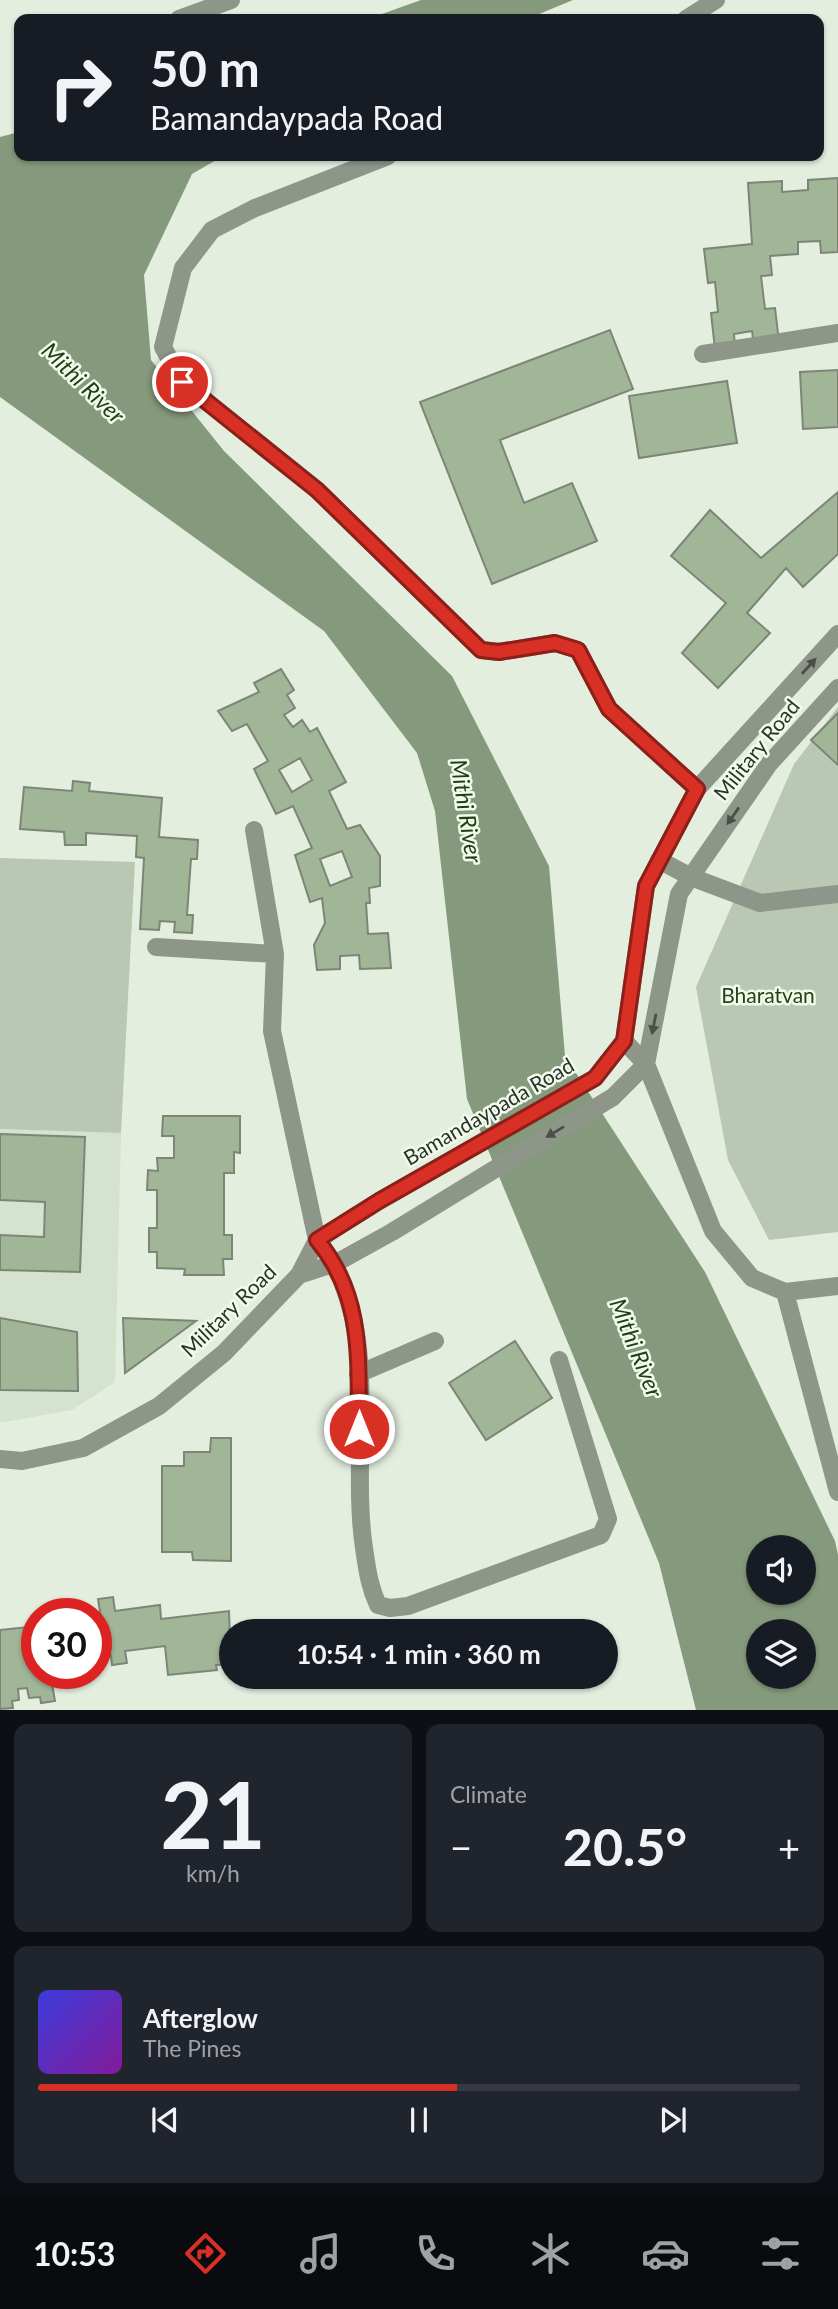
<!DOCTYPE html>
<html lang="en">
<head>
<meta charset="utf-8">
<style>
  :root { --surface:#171b24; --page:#20242c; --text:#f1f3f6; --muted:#9ea1a6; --line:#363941; --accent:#d93025 }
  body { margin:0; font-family:Lato,sans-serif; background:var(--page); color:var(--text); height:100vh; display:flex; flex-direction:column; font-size:26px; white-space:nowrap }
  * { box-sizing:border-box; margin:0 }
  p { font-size:23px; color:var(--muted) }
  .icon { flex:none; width:38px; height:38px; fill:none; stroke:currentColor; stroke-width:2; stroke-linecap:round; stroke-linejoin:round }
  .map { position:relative; height:1710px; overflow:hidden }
  .sheet { display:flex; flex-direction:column; gap:14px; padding:14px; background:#0d0f14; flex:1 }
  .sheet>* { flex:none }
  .top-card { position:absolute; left:14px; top:14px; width:810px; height:147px; border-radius:14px; box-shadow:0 2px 5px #0004; background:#171b24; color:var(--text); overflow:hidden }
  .tools { position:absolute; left:746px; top:1535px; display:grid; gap:14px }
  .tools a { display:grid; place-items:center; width:70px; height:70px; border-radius:50%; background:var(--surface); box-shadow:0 2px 5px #0004; font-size:35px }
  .speed { position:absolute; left:21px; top:1598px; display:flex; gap:14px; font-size:35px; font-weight:700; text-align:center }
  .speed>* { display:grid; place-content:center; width:91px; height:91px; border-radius:50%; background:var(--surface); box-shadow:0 2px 5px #0004; line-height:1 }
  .speed .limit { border:10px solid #d22; background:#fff; color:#111 }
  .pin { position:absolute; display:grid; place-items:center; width:60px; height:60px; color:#fff; margin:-30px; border:4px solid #fff; border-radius:50%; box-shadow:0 2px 7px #0007 }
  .me { position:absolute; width:77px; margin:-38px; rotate:0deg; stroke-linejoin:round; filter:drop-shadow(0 0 5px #0008) }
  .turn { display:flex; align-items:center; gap:24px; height:147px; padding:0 21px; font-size:32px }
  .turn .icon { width:91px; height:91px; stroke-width:2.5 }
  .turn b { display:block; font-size:49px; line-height:60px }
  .big { font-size:52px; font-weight:700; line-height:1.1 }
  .sheet .card { flex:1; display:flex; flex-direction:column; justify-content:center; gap:10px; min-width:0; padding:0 24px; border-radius:14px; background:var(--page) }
  .sheet .dial { align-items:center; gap:0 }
  .dial b { font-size:91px; line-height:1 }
  .song { display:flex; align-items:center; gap:21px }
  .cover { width:84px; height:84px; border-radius:10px; background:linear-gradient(135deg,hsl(240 70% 55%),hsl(290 70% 35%)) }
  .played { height:7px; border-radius:4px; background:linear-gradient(90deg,var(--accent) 55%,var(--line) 55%) }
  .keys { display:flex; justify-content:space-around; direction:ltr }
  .heat { display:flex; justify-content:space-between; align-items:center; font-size:38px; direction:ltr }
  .sheet .tiles { flex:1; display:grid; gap:14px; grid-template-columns:1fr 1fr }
  .card:last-child { grid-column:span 2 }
  .trip { position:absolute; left:219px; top:1619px; width:399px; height:70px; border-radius:35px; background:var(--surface); box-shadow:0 2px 5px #0004; font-weight:700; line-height:70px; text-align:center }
  .tab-bar { display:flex; height:112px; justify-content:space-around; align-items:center; background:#090b0e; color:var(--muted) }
  .tab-bar .icon { width:49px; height:49px }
  .tab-bar .current { color:var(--accent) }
  .tab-bar b { font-size:32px; color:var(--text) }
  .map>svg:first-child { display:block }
</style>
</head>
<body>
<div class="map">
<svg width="838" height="1711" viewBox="0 0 838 1711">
  <rect width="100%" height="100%" fill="#e3eedf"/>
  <!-- built -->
  <path fill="#d4e2ce" d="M0,1129L121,1133L115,1382L72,1410L5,1422H0Z"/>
  <!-- green -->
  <path fill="#b9c7b3" d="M838,707V1232L769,1240L728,1160L696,987L794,764Z
    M0,858L135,862L121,1133L0,1129Z"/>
  <!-- water -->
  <path fill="#859a7c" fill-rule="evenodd" d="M421,0H573L527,19H368Z
    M19,132V156H223L192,174L144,275L151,360L224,451L452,676L549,866L565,1056L705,1272L835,1541L838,1555V1710H696L659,1563L467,1099L435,811L417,753L324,631L0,397V137ZM758,1547H803V1592H758ZM758,1631H803V1676H758Z"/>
  <!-- building -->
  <path fill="#a0b697" stroke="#7c8578" stroke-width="2" fill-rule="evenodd" d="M838,178V252L821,253L820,241L798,242V254L770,256L772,275L761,276L765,309L775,308L779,342L754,345L752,331L734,334L735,347L715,349L711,313L718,312L715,282L708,283L704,249L752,244L748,183L782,181V192L808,190V180Z
    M610,330L633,389L500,440L524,503L572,483L597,541L492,584L420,402Z
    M838,370V427L803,429L800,372Z
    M727,381L737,443L639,458L629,396Z
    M838,492V554L803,587L786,568L747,613L770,633L718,688L682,653L726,603L671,556L710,510L761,558Z
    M281,669L294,690L287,695L295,708L284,715L293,727L302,720L310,732L317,728L346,782L329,791L347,829L360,825L380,856V886L369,888L370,903H366L368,934L388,933L391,968L360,969L359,955L340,956V969L317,970L314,945L325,923L322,898L310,902L295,855L312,848L293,806L276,814L254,769L268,761L247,724L232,731L218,711L259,692L254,683ZM300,758L312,780L292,792L279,770ZM342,851L352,877L330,886L320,859Z
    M838,713V765L811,740Z
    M73,781L90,783L89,791L162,798L159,837L198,840L197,859H191L187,915H193L192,933L174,932L175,922L160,921L159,930L140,929L144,858L136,857L137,836L86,833V845H65L64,832L20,829L24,787L72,791Z
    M163,1116H240V1153L234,1152V1173H224V1235H232V1259H223L224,1275H184L185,1269L157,1268V1252H149V1228H157V1190H147L148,1170L158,1171L157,1158H174V1136H162Z
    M0,1134L85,1137L80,1272L0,1270V1235L44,1237L45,1202L0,1200Z
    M0,1318L77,1332L78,1391L0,1390Z
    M123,1318L196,1321L125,1373Z
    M515,1341L552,1398L486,1440L449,1383Z
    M211,1438H231V1561L193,1560L192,1552H162V1466H184V1452H210Z
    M113,1597L115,1611L160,1605L161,1619L229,1611L231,1664L216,1665L217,1670L168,1675L165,1646L125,1651L127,1663L112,1665L111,1656L96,1658V1619L101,1618L98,1599Z
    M37,1626V1673H50L55,1701L41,1703L40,1697L29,1698L27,1688L18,1689L19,1700L12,1701L13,1708L0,1709V1630Z"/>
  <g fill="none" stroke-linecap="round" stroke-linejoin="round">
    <!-- minor -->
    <path stroke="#8d9689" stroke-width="18" d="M179,19L231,0
      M686,19L716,0
      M388,156L255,208L212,230L183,268L163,347L182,382L317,490L481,650L499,652L555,643L578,650L609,709L697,789
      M703,354L838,333
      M254,830L275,954L272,1031L317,1240C385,1321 349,1449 364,1548C367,1568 369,1586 378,1605L390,1608L408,1606L601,1535L608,1519L559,1360
      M659,860L691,877L760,903L838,894
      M156,947L275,954
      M624,1041L646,1064L713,1231L752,1278L785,1292L838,1286
      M299,1275L317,1240L379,1201L595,1078L624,1041L646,886L697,789L838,634
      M785,1292L838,1492
      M358,1374L435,1341
      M0,1459L22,1461L83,1448L159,1406L224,1353L299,1275L336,1263L392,1232L613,1097L646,1064L679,894L769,764L838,688"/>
  </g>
  <!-- one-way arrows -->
  <defs><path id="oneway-solid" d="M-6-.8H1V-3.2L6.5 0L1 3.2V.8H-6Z" transform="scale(1.75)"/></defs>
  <g fill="#4a4f47">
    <use href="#oneway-solid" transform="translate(809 666) rotate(-48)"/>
    <use href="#oneway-solid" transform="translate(733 816) rotate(125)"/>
    <use href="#oneway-solid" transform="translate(654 1024) rotate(101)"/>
    <use href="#oneway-solid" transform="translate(555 1132) rotate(149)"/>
  </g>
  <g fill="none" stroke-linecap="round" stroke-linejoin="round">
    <defs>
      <path id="route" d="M182,382L317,490L481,650L499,652L555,643L578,650L609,709L697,789L646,886L624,1041L595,1078L379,1201L317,1240C364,1296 358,1360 359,1429"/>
    </defs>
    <!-- route casing -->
    <use href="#route" stroke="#8d1f18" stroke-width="18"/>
    <!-- route -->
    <use href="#route" stroke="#d93025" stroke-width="12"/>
  </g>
  <g text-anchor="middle" stroke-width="5" stroke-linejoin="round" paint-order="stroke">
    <!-- street labels -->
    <g font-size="21" fill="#2d312b" stroke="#f1fbec">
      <text transform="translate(757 750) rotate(-51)" y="7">Military Road</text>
      <text transform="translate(489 1112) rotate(-30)" y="7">Bamandaypada Road</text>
      <text transform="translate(229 1311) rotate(-44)" y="7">Military Road</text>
    </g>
    <!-- park labels -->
    <g font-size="21" fill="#264316" stroke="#f1fbec">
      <text x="768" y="1003">Bharatvan</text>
    </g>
    <!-- water labels -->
    <g font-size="23" font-style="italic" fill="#223f12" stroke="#f1fbec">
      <text transform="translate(83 383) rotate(44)" y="8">Mithi River</text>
      <text transform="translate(466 811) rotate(81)" y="8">Mithi River</text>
      <text transform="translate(636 1348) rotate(68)" y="8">Mithi River</text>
    </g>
  </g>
</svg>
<div class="tools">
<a><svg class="icon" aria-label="sound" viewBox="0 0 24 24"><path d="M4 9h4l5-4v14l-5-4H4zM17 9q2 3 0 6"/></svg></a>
<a><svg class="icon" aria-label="layers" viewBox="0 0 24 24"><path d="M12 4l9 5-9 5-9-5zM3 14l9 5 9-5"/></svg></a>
</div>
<div class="speed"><div class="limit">30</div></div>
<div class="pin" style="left:182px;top:382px;background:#d93025"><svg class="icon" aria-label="arrive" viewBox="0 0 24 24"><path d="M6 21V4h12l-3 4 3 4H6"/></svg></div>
<svg class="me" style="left:359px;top:1429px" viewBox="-20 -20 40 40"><circle r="17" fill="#d93025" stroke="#fff" stroke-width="3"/><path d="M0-11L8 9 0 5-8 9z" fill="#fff"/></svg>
<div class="trip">10:54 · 1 min · 360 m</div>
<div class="top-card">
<div class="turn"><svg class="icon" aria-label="right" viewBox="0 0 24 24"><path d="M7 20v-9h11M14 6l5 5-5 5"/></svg><div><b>50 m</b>Bamandaypada Road</div></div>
</div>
</div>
<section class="sheet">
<div class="tiles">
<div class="card dial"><b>21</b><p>km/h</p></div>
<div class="card"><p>Climate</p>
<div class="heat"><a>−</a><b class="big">20.5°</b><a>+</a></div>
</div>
<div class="card">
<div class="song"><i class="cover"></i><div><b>Afterglow</b><p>The Pines</p></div></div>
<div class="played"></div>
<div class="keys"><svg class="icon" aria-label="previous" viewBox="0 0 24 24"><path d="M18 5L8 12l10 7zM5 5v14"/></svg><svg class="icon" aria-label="pause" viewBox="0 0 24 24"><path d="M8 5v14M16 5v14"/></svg><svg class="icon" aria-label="next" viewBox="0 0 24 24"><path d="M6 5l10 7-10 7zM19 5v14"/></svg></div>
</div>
</div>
</section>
<nav class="tab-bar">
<b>10:53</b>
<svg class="icon current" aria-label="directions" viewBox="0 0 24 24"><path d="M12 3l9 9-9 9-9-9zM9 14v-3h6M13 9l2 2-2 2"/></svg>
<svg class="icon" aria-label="music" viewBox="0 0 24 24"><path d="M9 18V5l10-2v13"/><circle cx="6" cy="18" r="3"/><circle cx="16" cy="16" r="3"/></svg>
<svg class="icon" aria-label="phone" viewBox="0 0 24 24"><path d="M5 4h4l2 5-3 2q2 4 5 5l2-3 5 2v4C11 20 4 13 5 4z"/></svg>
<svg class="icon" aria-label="climate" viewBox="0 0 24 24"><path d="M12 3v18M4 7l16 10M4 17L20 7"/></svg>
<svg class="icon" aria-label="car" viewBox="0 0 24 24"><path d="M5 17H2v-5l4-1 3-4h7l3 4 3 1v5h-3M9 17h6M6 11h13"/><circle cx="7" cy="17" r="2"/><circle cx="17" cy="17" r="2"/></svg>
<svg class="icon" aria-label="filters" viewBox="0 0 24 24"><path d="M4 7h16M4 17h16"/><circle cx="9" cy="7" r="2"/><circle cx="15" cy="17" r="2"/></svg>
</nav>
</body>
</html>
